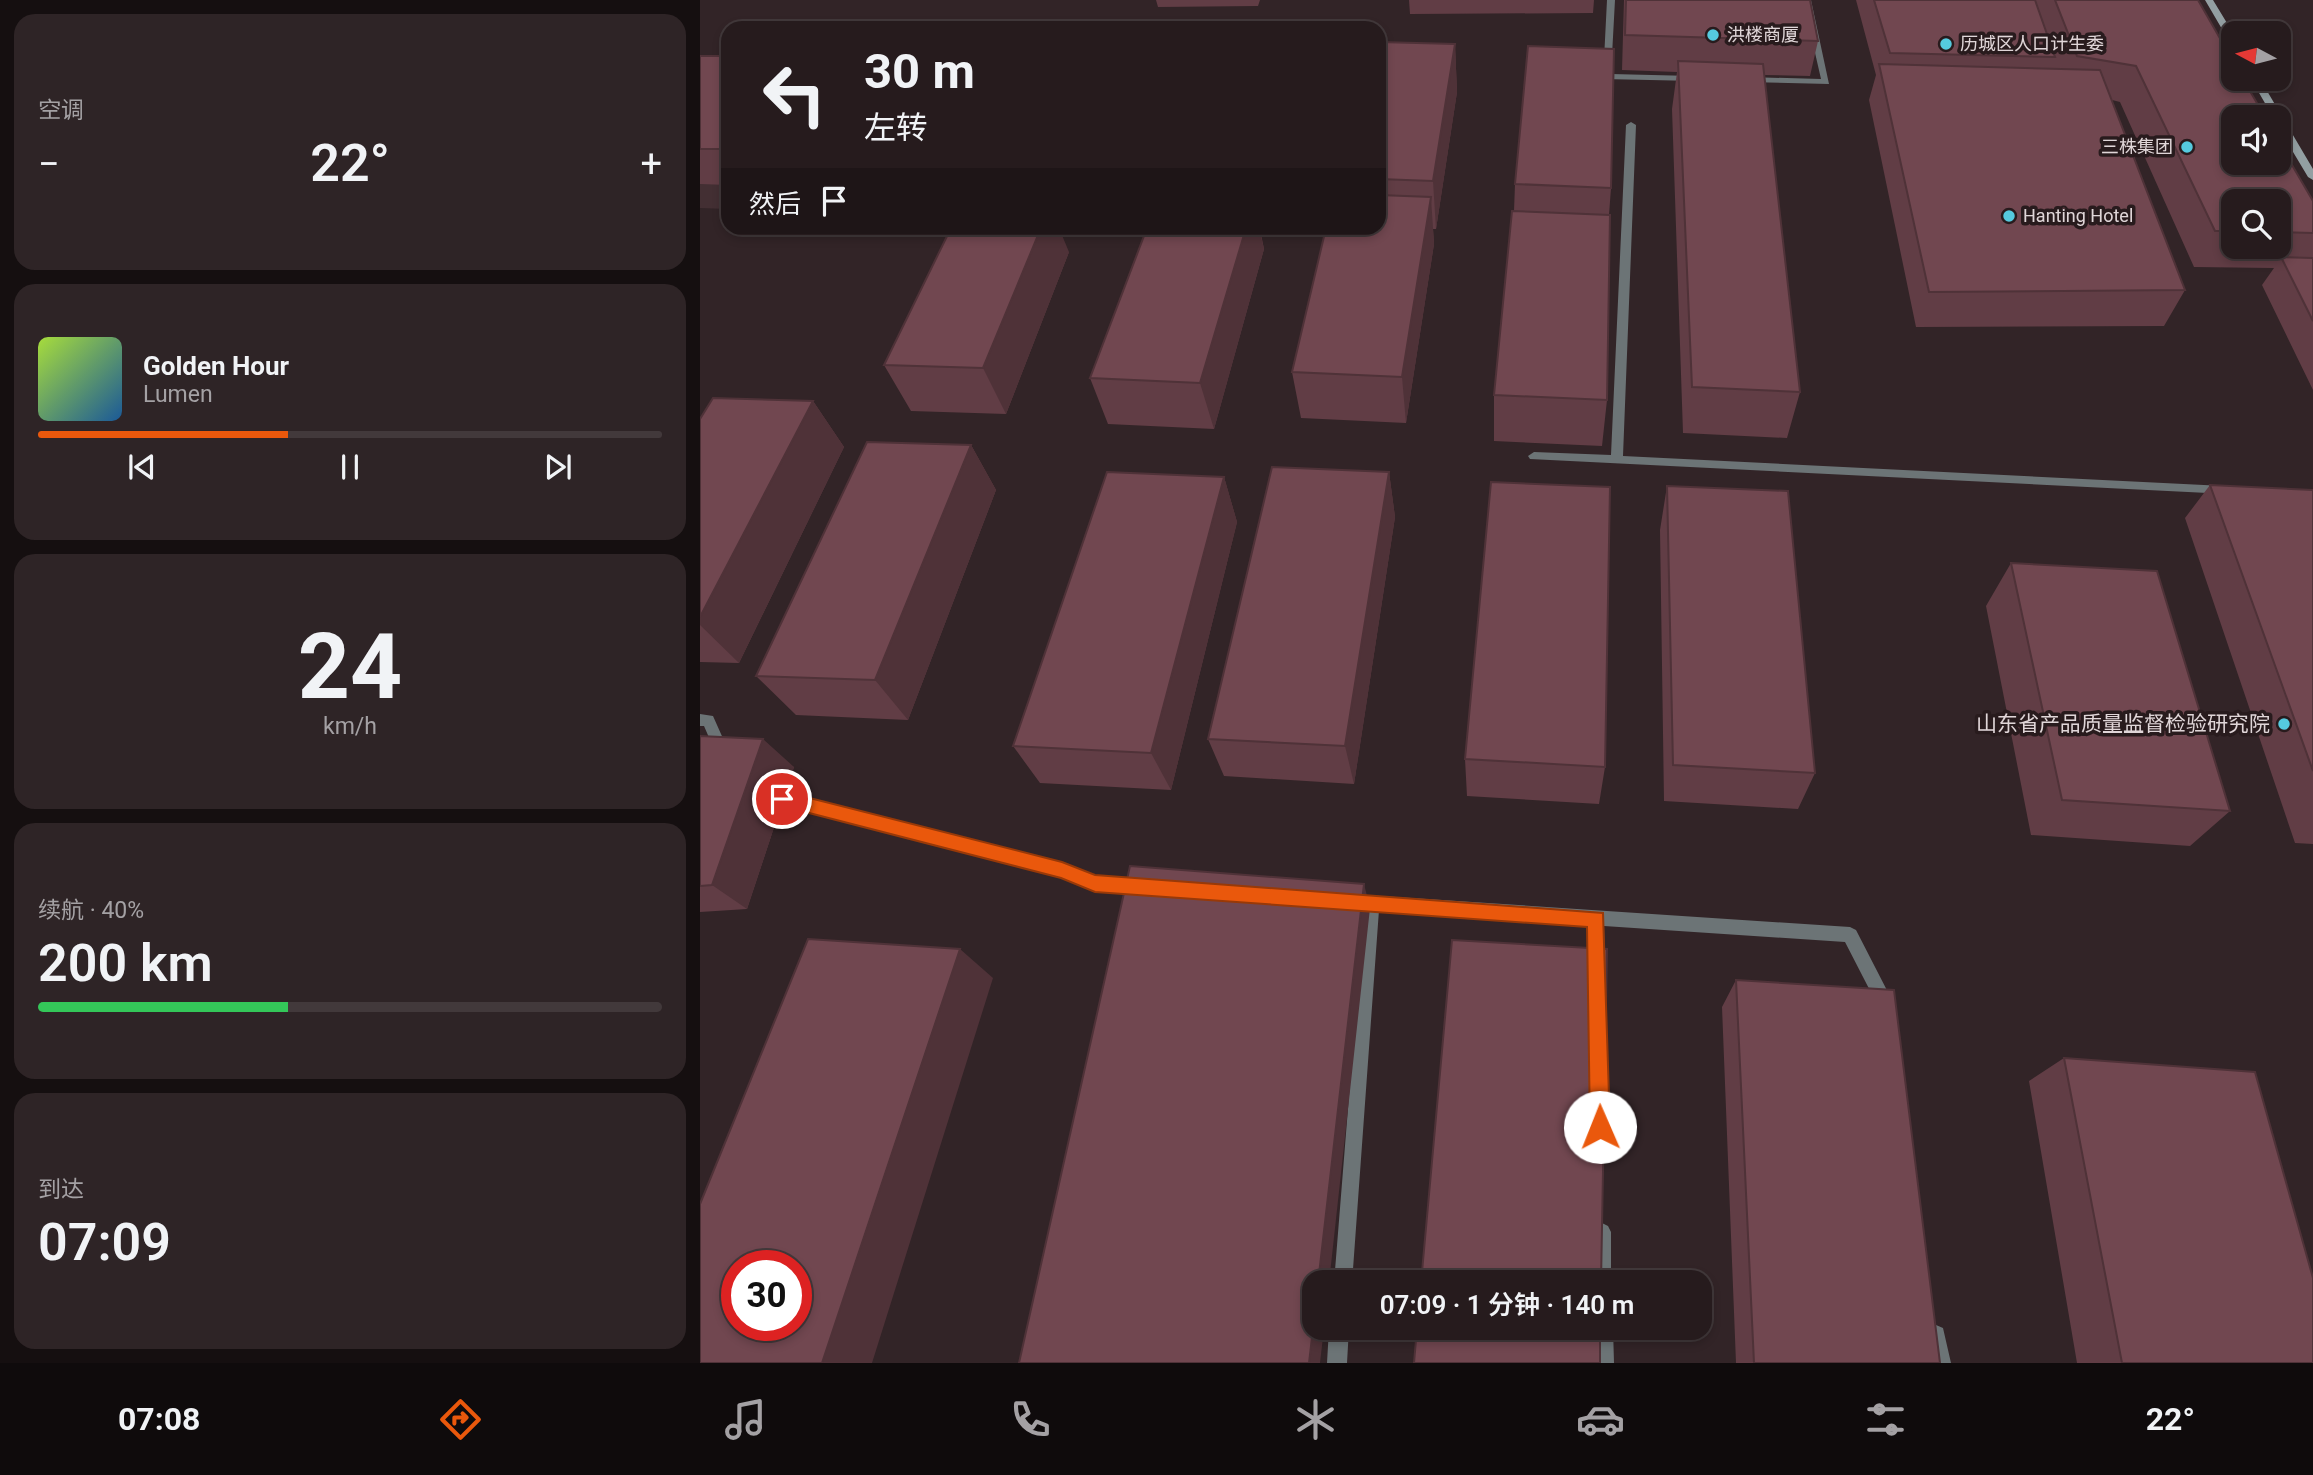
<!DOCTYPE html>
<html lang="zh">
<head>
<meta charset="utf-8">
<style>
  :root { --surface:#261b1d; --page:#2e2426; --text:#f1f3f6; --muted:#a4a1a4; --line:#42393b; --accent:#ea580c }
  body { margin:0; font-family:Roboto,"Noto Sans SC",sans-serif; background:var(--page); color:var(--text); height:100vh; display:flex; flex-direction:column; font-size:26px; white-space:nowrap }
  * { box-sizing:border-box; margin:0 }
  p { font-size:23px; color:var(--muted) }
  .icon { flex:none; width:38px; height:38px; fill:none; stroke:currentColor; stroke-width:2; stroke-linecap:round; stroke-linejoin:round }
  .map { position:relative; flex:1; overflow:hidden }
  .drawer { display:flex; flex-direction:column; gap:14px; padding:14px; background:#150f10; width:700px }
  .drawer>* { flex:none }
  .guide { position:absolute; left:21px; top:21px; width:665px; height:214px; border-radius:21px; box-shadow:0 4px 10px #0003,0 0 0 2px var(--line); background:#261b1d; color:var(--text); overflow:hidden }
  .needle { width:46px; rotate:277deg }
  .tools { position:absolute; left:1521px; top:21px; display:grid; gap:14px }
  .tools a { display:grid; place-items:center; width:70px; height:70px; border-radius:14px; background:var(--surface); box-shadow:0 4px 10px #0003,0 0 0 2px var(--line); font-size:35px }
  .speed { position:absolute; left:21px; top:1250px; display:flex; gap:14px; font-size:35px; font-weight:700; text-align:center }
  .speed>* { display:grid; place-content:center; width:91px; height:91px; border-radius:50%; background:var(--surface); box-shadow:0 4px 10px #0003,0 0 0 2px var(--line); line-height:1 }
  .speed .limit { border:10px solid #d22; background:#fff; color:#111 }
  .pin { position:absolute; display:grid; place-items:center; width:60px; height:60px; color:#fff; margin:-30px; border:4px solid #fff; border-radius:50%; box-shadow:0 2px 7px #0007 }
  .me { position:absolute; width:77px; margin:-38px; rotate:359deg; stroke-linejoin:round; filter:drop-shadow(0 0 5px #0008) }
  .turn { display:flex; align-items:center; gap:24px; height:147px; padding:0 28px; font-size:32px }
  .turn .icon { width:91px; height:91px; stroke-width:2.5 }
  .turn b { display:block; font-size:49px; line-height:60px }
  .then { display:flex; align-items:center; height:66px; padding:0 28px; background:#0003; gap:14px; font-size:26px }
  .big { font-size:52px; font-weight:600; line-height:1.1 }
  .drawer .widget { flex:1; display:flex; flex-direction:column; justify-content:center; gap:10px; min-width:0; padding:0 24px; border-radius:21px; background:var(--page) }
  .drawer .dial { align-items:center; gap:0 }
  .dial b { font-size:91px; line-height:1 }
  .song { display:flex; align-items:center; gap:21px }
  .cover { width:84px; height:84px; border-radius:10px; background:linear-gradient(135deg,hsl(80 70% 55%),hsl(210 70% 35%)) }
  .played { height:7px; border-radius:4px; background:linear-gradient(90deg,var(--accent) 40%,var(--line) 40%) }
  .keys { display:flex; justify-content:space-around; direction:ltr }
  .heat { display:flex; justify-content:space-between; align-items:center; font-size:38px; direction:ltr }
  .charge { height:10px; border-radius:5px; background:linear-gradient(90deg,#34c759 40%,var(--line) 0) }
  .trip { position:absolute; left:602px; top:1270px; width:410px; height:70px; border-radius:21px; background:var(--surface); box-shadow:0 4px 10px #0003,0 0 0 2px var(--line); font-weight:600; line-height:70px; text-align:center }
  .menu { display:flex; height:112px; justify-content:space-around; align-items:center; background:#0f0b0c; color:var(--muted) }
  .menu .icon { width:49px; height:49px }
  .menu .current { color:var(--accent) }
  .menu b { font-size:32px; color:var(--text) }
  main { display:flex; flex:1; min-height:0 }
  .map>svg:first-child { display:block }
</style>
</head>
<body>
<main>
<section class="drawer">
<div class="widget"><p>空调</p>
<div class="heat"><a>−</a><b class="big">22°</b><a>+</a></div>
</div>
<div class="widget">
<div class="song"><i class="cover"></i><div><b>Golden Hour</b><p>Lumen</p></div></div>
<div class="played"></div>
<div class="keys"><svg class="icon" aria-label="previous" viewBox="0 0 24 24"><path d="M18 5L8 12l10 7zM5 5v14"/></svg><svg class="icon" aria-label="pause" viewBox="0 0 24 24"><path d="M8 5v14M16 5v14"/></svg><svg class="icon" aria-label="next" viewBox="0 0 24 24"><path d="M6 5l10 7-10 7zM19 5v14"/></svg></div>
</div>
<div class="widget dial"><b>24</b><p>km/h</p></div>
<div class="widget"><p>续航 · 40%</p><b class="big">200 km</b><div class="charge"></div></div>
<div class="widget"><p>到达</p><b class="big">07:09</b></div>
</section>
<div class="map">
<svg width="1613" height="1363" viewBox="0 0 1613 1363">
  <rect width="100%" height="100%" fill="#322427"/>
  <!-- built -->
  <path fill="#432f33" d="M0,63L28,64V209L0,208Z"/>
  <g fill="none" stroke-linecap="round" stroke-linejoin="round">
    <!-- street -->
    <path fill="#6c7476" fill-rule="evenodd" d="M907,0H915L911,74L993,76L998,79L996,81L903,79Z
      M1103,0H1111L1129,84L1045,82L1043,80L1048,77L1121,79Z
      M931,122L936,125L923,456L1524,486L1530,491L1528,494L830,459L828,456L834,452L911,455L926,125Z
      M0,714L13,716L29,752L27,756L22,758L17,756L4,726H0Z
      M65,787L362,863L395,876L445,880L451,882L453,887L451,892L445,894L395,890L362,877L65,801L60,799L58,794L60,789Z
      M650,894L1150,927L1156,930L1194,1004L1192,1010L1186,1012L1180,1010L1145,942L904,926L905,966L903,972L897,974L891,972L889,966L888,925L679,910L652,1283H634L664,909L644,906L642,901L644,896Z
      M902,1223L908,1226L911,1232V1283H893V1232L896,1226Z
      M1236,1325L1243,1328L1251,1363H1231L1226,1335L1229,1328Z
      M629,1328H649L647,1363H627Z
      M893,1328H913L914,1363H894Z"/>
    <!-- secondary -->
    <path fill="#939fa2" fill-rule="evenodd" d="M1505,0H1513L1533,33V44L1529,41Z
      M1551,79H1560L1613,169V180L1608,177L1578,127V117H1573Z"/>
  </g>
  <!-- wall -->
  <path fill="#613d45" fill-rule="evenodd" d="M456,0H560L558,6L458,7Z
    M709,0H894L893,13L710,14Z
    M924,0H1110L1118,41L1110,76L1064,75L1100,392L1087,438L983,433L972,109L977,72L922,70Z
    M1156,0H1498L1613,201V390L1562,285L1574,268L1494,267L1420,102L1412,100L1485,290L1464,326L1216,327L1169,100L1176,75ZM1533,201H1578V247H1533Z
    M679,42L755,44L757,92L736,229H733L734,244L706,423L601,418L592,372L679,228Z
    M0,56H28V185L0,184Z
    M815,184L911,188L909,215L907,400L902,446L794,441V395L814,211Z
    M447,228H583L581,235L561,234L564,249L514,429L408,424L390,378Z
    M369,252L306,414L211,411L184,365Z
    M113,401L144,447L39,663L0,662V419Z
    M271,445L296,490L208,720L96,715L56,676Z
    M689,472L695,517L654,784L524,776L508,739Z
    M524,477L537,522L471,790L340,783L313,746Z
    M1510,485L1613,490V844L1595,843L1485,518Z
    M967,486L1115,773L1098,809L964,801L960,530Z
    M1311,563L1530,811L1490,846L1331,835L1286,606Z
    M0,736L94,767L47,909L0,912Z
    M765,759L905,767L899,804L767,796Z
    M1036,980L1240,1363H1036L1022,1007Z
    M1364,1058L1613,1363H1377L1329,1081Z"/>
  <!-- shaded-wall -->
  <path fill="#4f3238" d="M755,44L757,92L736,229L733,181Z
    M28,141V158L23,149Z
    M731,197L734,244L706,423L702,377Z
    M341,228H359L369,252L306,414L283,368Z
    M546,228H559L564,249L514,429L500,383Z
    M113,401L144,447L39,663L0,625V617Z
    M271,445L296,490L208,720L175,680Z
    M689,472L695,517L654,784L645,746Z
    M524,477L537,522L471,790L451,753Z
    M63,739L94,767L47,909L12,885Z
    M664,884L670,908L629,1283H618Z
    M260,949L293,978L172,1363H122Z
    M614,1320V1328H624L620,1363H609Z"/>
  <!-- building -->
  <path fill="#714750" stroke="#4f3238" stroke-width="2" fill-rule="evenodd" d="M926,0H1110L1118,41L925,35Z
    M1174,0H1335L1355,57L1190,53Z
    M1355,0H1498L1533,61V79H1543L1565,117H1533V163H1578V141L1613,201V233L1578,232V201H1533V231H1515L1436,66L1377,56Z
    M679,42L755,44L733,181L679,179Z
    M828,46L914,49L911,188L815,184Z
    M0,56H28V141L23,149H0Z
    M978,61L1063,64L1100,392L992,387Z
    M1179,64L1400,70L1485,290L1229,292Z
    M679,195L731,197L702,377L592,372L626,228H679Z
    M812,211L910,215L907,400L794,395Z
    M251,228H341L283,368L184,365Z
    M447,228H546L500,383L390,378Z
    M1581,257L1613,258V321Z
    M13,398L113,401L0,617V419Z
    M167,442L271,445L175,680L56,676Z
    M572,467L689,472L645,746L508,739Z
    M407,472L524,477L451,753L313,746Z
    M791,482L910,487L905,767L765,759Z
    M1510,485L1613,490V771Z
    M967,486L1088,491L1115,773L973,765Z
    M1311,563L1457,571L1530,811L1362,800Z
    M0,736L63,739L12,885L0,886Z
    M430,866L664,884L618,1283H614V1320L609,1363H319Z
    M108,939L260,949L122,1363H0V1204ZM37,1265H96V1325H37Z
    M752,940L907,949L901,1283H721Z
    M1036,980L1194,990L1240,1363H1054Z
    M1364,1058L1555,1072L1613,1278V1363H1422Z
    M717,1328H900V1363H714Z"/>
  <!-- route -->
  <path fill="#ea580c" stroke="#983908" stroke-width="2" d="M82,791L362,862L395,875L903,913L910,1127L907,1134L900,1137L893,1134L890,1127L887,927L395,892L361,878L82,806L74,799Z"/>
  <!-- markers -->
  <g fill="#55cadf" stroke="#281b1d" stroke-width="2.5">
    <circle cx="1013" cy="35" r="7"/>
    <circle cx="1246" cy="44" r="7"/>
    <circle cx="1487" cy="147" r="7"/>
    <circle cx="1309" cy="216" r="7"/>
    <circle cx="1584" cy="724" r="7"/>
  </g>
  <g text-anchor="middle" stroke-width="7" stroke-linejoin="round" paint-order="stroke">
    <!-- far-poi labels -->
    <g font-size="18" fill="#e0d6d8" stroke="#281b1d" text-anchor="start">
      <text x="1027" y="41">洪楼商厦</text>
      <text x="1260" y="50">历城区人口计生委</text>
      <text x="1473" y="153" text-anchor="end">三株集团</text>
      <text x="1323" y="222">Hanting Hotel</text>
    </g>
    <!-- poi labels -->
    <g font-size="21" fill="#e0d6d8" stroke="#281b1d" text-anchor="end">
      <text x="1570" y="731">山东省产品质量监督检验研究院</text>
    </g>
  </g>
</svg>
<div class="tools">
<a><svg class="needle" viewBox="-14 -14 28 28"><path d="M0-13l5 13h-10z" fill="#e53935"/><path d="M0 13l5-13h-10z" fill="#a4a1a4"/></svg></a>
<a><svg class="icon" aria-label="sound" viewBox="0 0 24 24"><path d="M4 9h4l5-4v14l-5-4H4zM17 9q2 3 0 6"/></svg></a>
<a><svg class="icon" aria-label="search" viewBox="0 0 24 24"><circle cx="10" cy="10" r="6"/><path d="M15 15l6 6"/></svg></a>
</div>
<div class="speed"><div class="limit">30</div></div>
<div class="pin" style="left:82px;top:799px;background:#d93025"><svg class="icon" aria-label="arrive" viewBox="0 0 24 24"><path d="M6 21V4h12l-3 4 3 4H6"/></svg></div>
<svg class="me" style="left:900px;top:1127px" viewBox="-20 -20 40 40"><circle r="19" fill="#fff"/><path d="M0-13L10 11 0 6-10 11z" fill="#ea580c"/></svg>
<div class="trip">07:09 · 1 分钟 · 140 m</div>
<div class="guide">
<div class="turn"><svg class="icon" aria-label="left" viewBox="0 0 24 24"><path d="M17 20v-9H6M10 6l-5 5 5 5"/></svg><div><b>30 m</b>左转</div></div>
<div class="then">然后<svg class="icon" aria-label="arrive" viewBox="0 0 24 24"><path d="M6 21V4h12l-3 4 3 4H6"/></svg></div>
</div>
</div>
</main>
<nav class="menu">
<b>07:08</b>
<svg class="icon current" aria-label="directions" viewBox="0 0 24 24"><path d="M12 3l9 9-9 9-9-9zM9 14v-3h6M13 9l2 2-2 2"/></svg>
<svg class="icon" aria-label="music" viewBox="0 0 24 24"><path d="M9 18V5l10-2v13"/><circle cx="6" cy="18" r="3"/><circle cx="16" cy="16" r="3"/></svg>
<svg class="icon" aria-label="phone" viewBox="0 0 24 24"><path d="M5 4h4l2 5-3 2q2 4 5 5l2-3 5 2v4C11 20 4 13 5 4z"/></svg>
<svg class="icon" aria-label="climate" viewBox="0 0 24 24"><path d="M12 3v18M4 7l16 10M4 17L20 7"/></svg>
<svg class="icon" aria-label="car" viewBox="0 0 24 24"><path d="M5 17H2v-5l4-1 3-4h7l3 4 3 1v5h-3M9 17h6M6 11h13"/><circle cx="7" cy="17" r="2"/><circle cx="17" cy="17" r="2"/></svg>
<svg class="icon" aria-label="filters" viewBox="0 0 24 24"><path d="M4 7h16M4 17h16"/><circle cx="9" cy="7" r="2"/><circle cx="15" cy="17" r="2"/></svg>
<b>22°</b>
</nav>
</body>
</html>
